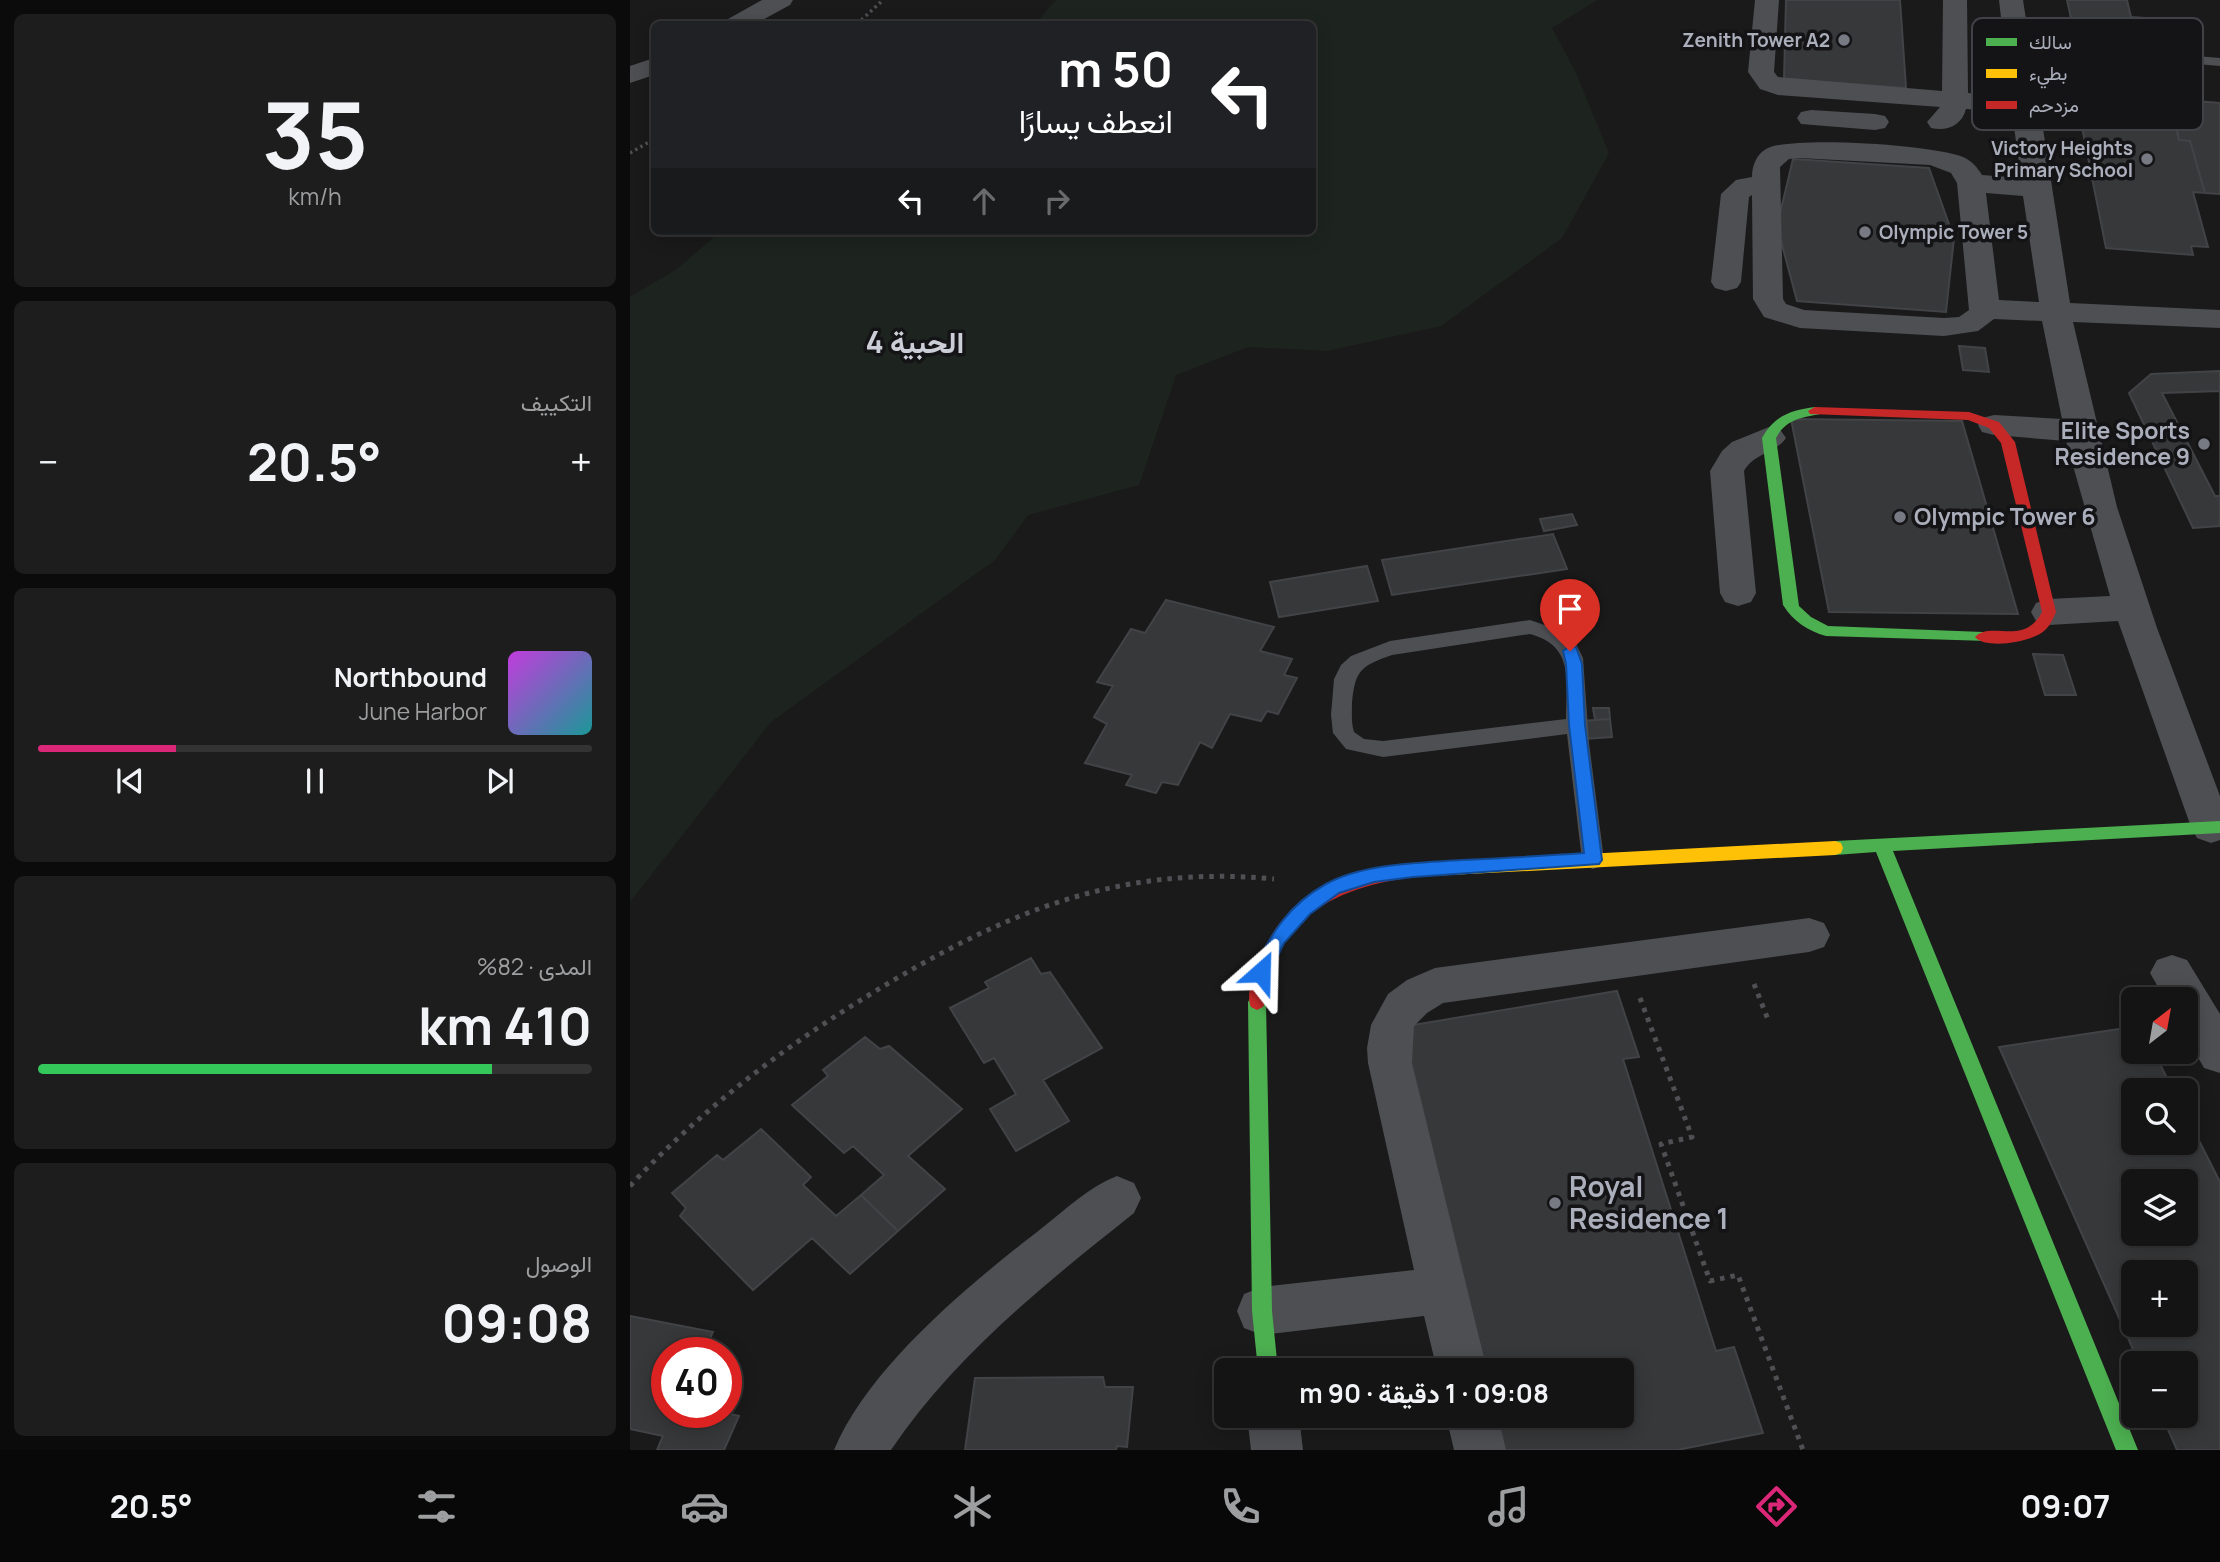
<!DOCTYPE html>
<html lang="ar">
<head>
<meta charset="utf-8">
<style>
  :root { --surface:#141414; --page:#1d1d1d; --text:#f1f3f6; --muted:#9d9ea0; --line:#333334; --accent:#db2777 }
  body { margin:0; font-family:Manrope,Vazirmatn,sans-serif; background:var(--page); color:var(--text); direction:rtl; height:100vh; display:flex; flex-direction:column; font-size:26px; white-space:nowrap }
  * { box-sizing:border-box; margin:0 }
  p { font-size:23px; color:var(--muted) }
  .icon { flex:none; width:38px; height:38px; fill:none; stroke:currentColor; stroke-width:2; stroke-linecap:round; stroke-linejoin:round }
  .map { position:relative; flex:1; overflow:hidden; direction:ltr }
  .side { display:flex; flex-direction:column; gap:14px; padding:14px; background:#0b0b0b; width:630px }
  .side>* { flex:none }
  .top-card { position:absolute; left:21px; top:21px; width:665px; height:214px; border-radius:10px; box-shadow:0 4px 18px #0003,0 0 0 2px var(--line); direction:rtl; background:#202124; color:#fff; overflow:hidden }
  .needle { width:46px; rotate:31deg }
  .fabs { position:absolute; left:1491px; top:987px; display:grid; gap:14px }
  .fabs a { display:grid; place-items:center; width:77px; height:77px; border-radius:10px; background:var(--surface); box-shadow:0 4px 18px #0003,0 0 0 2px var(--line); font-size:35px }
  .speed { position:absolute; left:21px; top:1337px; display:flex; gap:14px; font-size:35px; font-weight:700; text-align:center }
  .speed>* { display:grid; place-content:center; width:91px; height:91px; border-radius:50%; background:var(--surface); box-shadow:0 4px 18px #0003,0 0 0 2px var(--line); line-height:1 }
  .speed .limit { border:10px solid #d22; background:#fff; color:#111 }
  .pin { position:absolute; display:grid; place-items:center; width:60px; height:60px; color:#fff; margin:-72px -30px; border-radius:50% 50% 50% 0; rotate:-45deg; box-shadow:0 0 7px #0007 }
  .pin .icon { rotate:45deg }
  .me { position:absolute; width:77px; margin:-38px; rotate:25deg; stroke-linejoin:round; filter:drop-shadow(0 0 5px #0008) }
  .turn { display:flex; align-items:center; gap:24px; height:147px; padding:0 28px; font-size:32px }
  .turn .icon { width:91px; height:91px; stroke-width:2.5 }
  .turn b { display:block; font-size:49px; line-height:60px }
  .lanes { display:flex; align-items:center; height:66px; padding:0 28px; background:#0003; justify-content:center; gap:35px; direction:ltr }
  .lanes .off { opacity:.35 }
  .big { font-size:52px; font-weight:700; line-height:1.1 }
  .side .card { flex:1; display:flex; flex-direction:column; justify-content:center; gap:10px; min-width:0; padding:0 24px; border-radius:10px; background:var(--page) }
  .side .dial { align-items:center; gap:0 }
  .dial b { font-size:91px; line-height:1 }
  .song { display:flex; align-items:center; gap:21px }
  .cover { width:84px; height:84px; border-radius:10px; background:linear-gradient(135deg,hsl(290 70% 55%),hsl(180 70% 35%)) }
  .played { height:7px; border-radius:4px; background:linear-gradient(90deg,var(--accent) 25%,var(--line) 25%) }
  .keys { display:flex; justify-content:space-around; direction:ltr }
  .heat { display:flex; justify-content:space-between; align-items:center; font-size:38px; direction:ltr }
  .charge { height:10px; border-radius:5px; background:linear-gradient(90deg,#34c759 82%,var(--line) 0) }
  .trip { position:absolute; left:584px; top:1358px; width:420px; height:70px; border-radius:10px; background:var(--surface); box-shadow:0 4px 18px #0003,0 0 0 2px var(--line); font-weight:700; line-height:70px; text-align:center; direction:rtl }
  .dock { display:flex; height:112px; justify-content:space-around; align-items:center; background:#080808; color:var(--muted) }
  .dock .icon { width:49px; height:49px }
  .dock .active { color:var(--accent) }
  .dock b { font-size:32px; color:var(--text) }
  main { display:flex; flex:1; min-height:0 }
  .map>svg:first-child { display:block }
</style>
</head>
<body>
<main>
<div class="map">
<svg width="1590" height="1450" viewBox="0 0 1590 1450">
  <rect width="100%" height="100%" fill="#1a1a1a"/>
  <!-- green -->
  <path fill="#1d241f" d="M426,0H967L922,28L946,73L979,153L932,238L811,326L697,351L618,347L546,375L509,485L398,515L365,560L141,722L0,902V297L47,269L91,231H682V24H405Z"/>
  <!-- building -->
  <path fill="#37383a" stroke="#424346" stroke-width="2" fill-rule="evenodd" d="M1156,0H1270L1276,88L1154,79Z
    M1437,0H1497L1501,17L1557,21L1563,41L1444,32Z
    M1458,90L1537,95L1549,140L1560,141L1575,193L1563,192L1578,247L1561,246L1563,255L1476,248L1446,97L1459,98Z
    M1541,99L1590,103V194L1575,193L1560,141L1549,140Z
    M1163,159L1299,168L1324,238L1316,312L1167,301L1147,226Z
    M1329,346L1355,348L1359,372L1333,370Z
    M1590,371V526L1563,528L1499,393L1521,374Z
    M1590,391V496H1585L1532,393Z
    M1161,419L1332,421L1388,614L1199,612Z
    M942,514L947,525L914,531L910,519Z
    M923,534L937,569L762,595L752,560Z
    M737,566L748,601L649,617L640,582Z
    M536,600L644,627L630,651L662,659L654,675L667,678L648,714L637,711L631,721L600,714L582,748L570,742L548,785L532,782L526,793L496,785L502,775L455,763L477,724L464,717L483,686L467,682L501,629L515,633Z
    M1403,654L1433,655L1446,695H1415Z
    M963,708H979L980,719L965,720Z
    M980,719L982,737L954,739L950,721Z
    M401,958L411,974L420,972L472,1048L413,1080L439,1121L386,1151L360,1109L386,1094L364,1058L354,1063L320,1008L359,988L355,982Z
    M987,991L1009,1057L993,1059L1086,1351L1104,1347L1133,1433L1047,1450H866L859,1416H992V1370H848L771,1027Z
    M1503,1027V1052H1524L1543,1090H1503V1143H1556V1115L1590,1182V1450H1547L1532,1416H1556V1363H1509L1369,1047ZM1503,1181H1556V1234H1503ZM1503,1272H1556V1325H1503Z
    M235,1037L250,1049L259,1046L332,1109L278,1156L315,1189L268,1231L231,1195L254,1175L223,1146L214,1153L162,1105L198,1076L193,1070Z
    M131,1129L181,1177L173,1185L206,1216L231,1195L268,1231L220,1274L182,1238L123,1290L50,1216L56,1208L42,1193L87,1155L93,1160Z
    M0,1316L83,1332L73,1353H37V1412H92L109,1416L94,1450H27L33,1436L0,1429Z
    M473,1377L475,1387H503L497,1447L487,1446L486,1450H335L345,1378Z"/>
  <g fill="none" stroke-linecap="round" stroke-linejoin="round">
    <!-- path-far1 -->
    <path stroke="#505054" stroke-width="3.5" stroke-dasharray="2.5 3.5" stroke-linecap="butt" d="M227,24L253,0
      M0,153L24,139"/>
    <!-- path -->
    <path stroke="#505054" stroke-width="5" stroke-dasharray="4.5 6" stroke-linecap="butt" d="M1124,984L1139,1022
      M1010,998L1062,1137L1031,1144L1080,1281L1108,1275L1173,1450
      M0,1186C71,1110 151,1049 239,995C371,914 486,864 644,879"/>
    <!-- lane -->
    <path fill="#4d4f53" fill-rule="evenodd" d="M1387,41L1590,58V66L1382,48V42Z
      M1390,65L1548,75L1555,79L1548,83L1385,72L1383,69Z
      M900,620L935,632L944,640L953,658L959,743L974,860L971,866L963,869L955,866L952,860L937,734L753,757L716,749L703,733L701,715L704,679L711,665L721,656L760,641ZM900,634C945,646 936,681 936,719L753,741L734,739L724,732C721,722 722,713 722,703C725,670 731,666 762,655Z"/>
    <!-- street -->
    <path fill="#4d4f53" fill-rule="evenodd" d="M132,0H163L160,5L125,24H94L98,19Z
      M1125,0H1149L1144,72L1148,77L1312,91L1313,0H1337L1338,93L1380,96L1369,0H1393L1440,303L1590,310V328L1443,322L1487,507L1527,628L1590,796V840L1581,843L1567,838L1561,827L1488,621L1419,625L1406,621L1401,612L1406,603L1419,599L1480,596L1436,441L1364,435L1352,432L1348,425L1352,418L1364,415L1432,419L1412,321L1364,319L1348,331L1314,336L1170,328L1134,317L1123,299L1122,195L1119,197L1111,282L1107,288L1096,291L1085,288L1081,282L1091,194L1106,180L1122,177C1122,166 1126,155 1136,149C1160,135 1306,145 1333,157C1342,161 1347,167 1352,175L1391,178L1382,112L1336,109C1332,125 1317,132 1301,128L1297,122L1310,107L1148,95L1130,89L1118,72ZM1169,158L1300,165L1321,173L1327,183L1339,310L1329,317L1314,318L1174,310L1156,304L1153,299L1150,167L1159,159ZM1356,193L1393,196L1409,302L1369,300Z
      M24,58V75L0,83V66Z
      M1181,110L1245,114L1255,116L1259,122L1255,128L1245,130L1171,124L1167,118L1171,112Z
      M1139,427L1151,431L1156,438C1146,453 1124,453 1114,471L1126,593L1121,602L1108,606L1095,602L1090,593L1080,471L1092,451L1102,442Z
      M1179,918L1194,923L1200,935L1194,947L1179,952L813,1003L797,1013L784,1026L782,1063L857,1370H807L794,1316L632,1335L614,1328L607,1311L614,1294L632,1287L784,1270L738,1063L737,1048L741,1025L758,994L777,980L805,968Z
      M1542,955L1557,960L1590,1014V1073L1574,1068L1556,1036V999H1535L1520,973L1527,960Z
      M487,1176L504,1183L511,1198L504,1213C415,1284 325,1355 261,1450H204C239,1366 341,1283 412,1228C436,1209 459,1187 487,1176Z
      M617,1416H669L673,1450H621Z
      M816,1416H868L876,1450H824Z"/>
    <!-- fast -->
    <path fill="#4caf50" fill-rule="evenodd" d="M1185,407L1192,411L1190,414C1171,418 1156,419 1146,438L1169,606L1181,617L1198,626L1353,632L1361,637L1358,641L1196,636C1178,631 1163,621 1153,605L1132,438C1144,416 1161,410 1185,407Z
      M1590,821V833L1263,851L1508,1450H1486L1246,852L1205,855L1199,853L1197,848L1199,843L1205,841Z
      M627,994L633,997L636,1002L642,1311L648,1370H628L622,1311L618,1002L621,997Z"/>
    <!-- slow -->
    <path fill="#ffc107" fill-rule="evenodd" d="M1205,841L1211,843L1213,848L1211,853L1205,855L781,877L775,875L773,870L775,865L781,863Z"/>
    <!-- jam -->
    <path fill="#c62828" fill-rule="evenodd" d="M1185,407L1339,412L1369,422L1385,442L1426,612C1423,619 1420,626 1414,631C1402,642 1356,650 1345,637C1361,620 1394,647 1412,612L1371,443L1359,428L1338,420L1180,414L1178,411Z
      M781,863L787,865L789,870L787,875C775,879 762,880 750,883C711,892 668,912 650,950C642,969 642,990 633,1007L627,1010L621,1007C616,997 622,976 626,965C657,891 707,877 781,863Z"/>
  </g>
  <!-- route -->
  <path fill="#1a73e8" stroke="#114b97" stroke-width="2" d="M940,646L946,647L952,664L955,725L972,860L969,864L783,877L744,882L709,893L680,914L654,943L638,977L631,979L625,977L622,972C641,934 658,905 696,884C734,863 790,863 832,860C873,858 913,856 954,853L939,725L936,664L933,651Z"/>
  <!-- markers -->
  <g fill="#787a83" stroke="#141416" stroke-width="2.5">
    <circle cx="1214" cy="40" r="7"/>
    <circle cx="1517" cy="159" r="7"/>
    <circle cx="1235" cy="232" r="7"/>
    <circle cx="1574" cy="444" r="7"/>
    <circle cx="1270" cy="517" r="7"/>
    <circle cx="925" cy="1203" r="7"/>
  </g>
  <g text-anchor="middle" stroke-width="7" stroke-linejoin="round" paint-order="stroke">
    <!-- far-poi labels -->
    <g font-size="19" font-weight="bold" fill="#abaebb" stroke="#141416" text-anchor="end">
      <text x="1200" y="47">Zenith Tower A2</text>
      <text x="1503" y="155">Victory Heights<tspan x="1503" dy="22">Primary School</tspan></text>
      <text x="1249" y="239" text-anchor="start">Olympic Tower 5</text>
    </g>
    <!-- poi labels -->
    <g font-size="23" font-weight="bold" fill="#abaebb" stroke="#141416" text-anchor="end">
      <text x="1560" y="439">Elite Sports<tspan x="1560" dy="26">Residence 9</tspan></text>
      <text x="1284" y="525" text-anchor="start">Olympic Tower 6</text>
    </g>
    <!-- near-poi labels -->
    <g font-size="28" font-weight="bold" fill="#abaebb" stroke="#141416" text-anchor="start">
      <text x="939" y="1197">Royal<tspan x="939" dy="32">Residence 1</tspan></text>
    </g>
    <!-- district labels -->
    <g font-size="30" font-weight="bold" fill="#ccced7" stroke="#141416">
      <text x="285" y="353">الحبية 4</text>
    </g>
  </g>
  <!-- legend -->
  <rect x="1342" y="18" width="231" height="112" rx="10" fill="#141416" stroke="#414248" stroke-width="2"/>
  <rect x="1356" y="38" width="31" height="8" fill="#4caf50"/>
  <rect x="1356" y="69" width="31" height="9" fill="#ffc107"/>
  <rect x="1356" y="101" width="31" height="8" fill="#c62828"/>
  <g font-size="19" fill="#abaebb">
    <text x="1399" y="49">سالك</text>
    <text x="1399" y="80">بطيء</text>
    <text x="1399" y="112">مزدحم</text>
  </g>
</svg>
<div class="fabs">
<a><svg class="needle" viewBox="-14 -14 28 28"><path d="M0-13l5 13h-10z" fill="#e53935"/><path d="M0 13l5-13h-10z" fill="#9d9ea0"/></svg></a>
<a><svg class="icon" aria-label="search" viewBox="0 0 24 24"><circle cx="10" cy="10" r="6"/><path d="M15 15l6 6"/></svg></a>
<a><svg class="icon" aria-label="layers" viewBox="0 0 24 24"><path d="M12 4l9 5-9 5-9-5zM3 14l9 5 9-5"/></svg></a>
<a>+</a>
<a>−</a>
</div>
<div class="speed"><div class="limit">40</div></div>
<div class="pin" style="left:940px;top:651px;background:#d93025"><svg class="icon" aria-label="arrive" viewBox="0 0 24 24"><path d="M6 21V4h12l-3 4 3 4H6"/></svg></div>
<svg class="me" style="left:631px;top:972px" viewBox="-20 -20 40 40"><path d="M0-17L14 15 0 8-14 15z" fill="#1a73e8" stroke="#fff" stroke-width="4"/></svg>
<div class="trip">09:08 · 1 دقيقة · 90 m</div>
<div class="top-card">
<div class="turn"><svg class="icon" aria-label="left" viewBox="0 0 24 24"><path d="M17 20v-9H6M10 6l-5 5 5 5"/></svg><div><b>50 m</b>انعطف يسارًا</div></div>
<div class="lanes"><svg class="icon" aria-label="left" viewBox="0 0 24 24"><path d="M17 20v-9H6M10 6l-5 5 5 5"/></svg><svg class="icon off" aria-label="ahead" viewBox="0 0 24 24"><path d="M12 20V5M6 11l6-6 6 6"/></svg><svg class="icon off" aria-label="right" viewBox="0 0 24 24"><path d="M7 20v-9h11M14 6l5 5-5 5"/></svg></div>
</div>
</div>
<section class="side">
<div class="card dial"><b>35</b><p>km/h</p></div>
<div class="card"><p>التكييف</p>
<div class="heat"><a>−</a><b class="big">20.5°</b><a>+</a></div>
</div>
<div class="card">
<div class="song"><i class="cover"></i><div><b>Northbound</b><p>June Harbor</p></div></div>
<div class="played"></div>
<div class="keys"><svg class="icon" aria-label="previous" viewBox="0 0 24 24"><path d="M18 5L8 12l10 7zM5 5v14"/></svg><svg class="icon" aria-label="pause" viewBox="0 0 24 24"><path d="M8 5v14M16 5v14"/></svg><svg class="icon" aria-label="next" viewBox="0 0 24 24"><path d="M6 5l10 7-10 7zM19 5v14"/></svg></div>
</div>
<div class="card"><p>المدى · 82%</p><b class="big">410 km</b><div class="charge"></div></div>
<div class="card"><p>الوصول</p><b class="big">09:08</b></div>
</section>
</main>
<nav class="dock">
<b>09:07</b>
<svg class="icon active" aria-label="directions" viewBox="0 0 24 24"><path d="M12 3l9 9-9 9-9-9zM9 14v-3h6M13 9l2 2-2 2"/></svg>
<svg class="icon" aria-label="music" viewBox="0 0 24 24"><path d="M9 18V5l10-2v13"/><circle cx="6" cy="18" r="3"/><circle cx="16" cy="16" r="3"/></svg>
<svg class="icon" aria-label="phone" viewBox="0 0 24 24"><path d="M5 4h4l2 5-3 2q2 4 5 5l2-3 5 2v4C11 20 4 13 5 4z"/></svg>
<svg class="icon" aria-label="climate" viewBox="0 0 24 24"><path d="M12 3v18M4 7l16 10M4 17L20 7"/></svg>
<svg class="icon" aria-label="car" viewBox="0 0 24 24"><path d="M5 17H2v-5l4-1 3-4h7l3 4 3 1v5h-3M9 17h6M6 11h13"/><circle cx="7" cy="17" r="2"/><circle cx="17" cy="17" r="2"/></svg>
<svg class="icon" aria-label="filters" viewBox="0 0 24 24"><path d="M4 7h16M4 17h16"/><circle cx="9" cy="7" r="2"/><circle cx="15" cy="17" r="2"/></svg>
<b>20.5°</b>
</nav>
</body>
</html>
